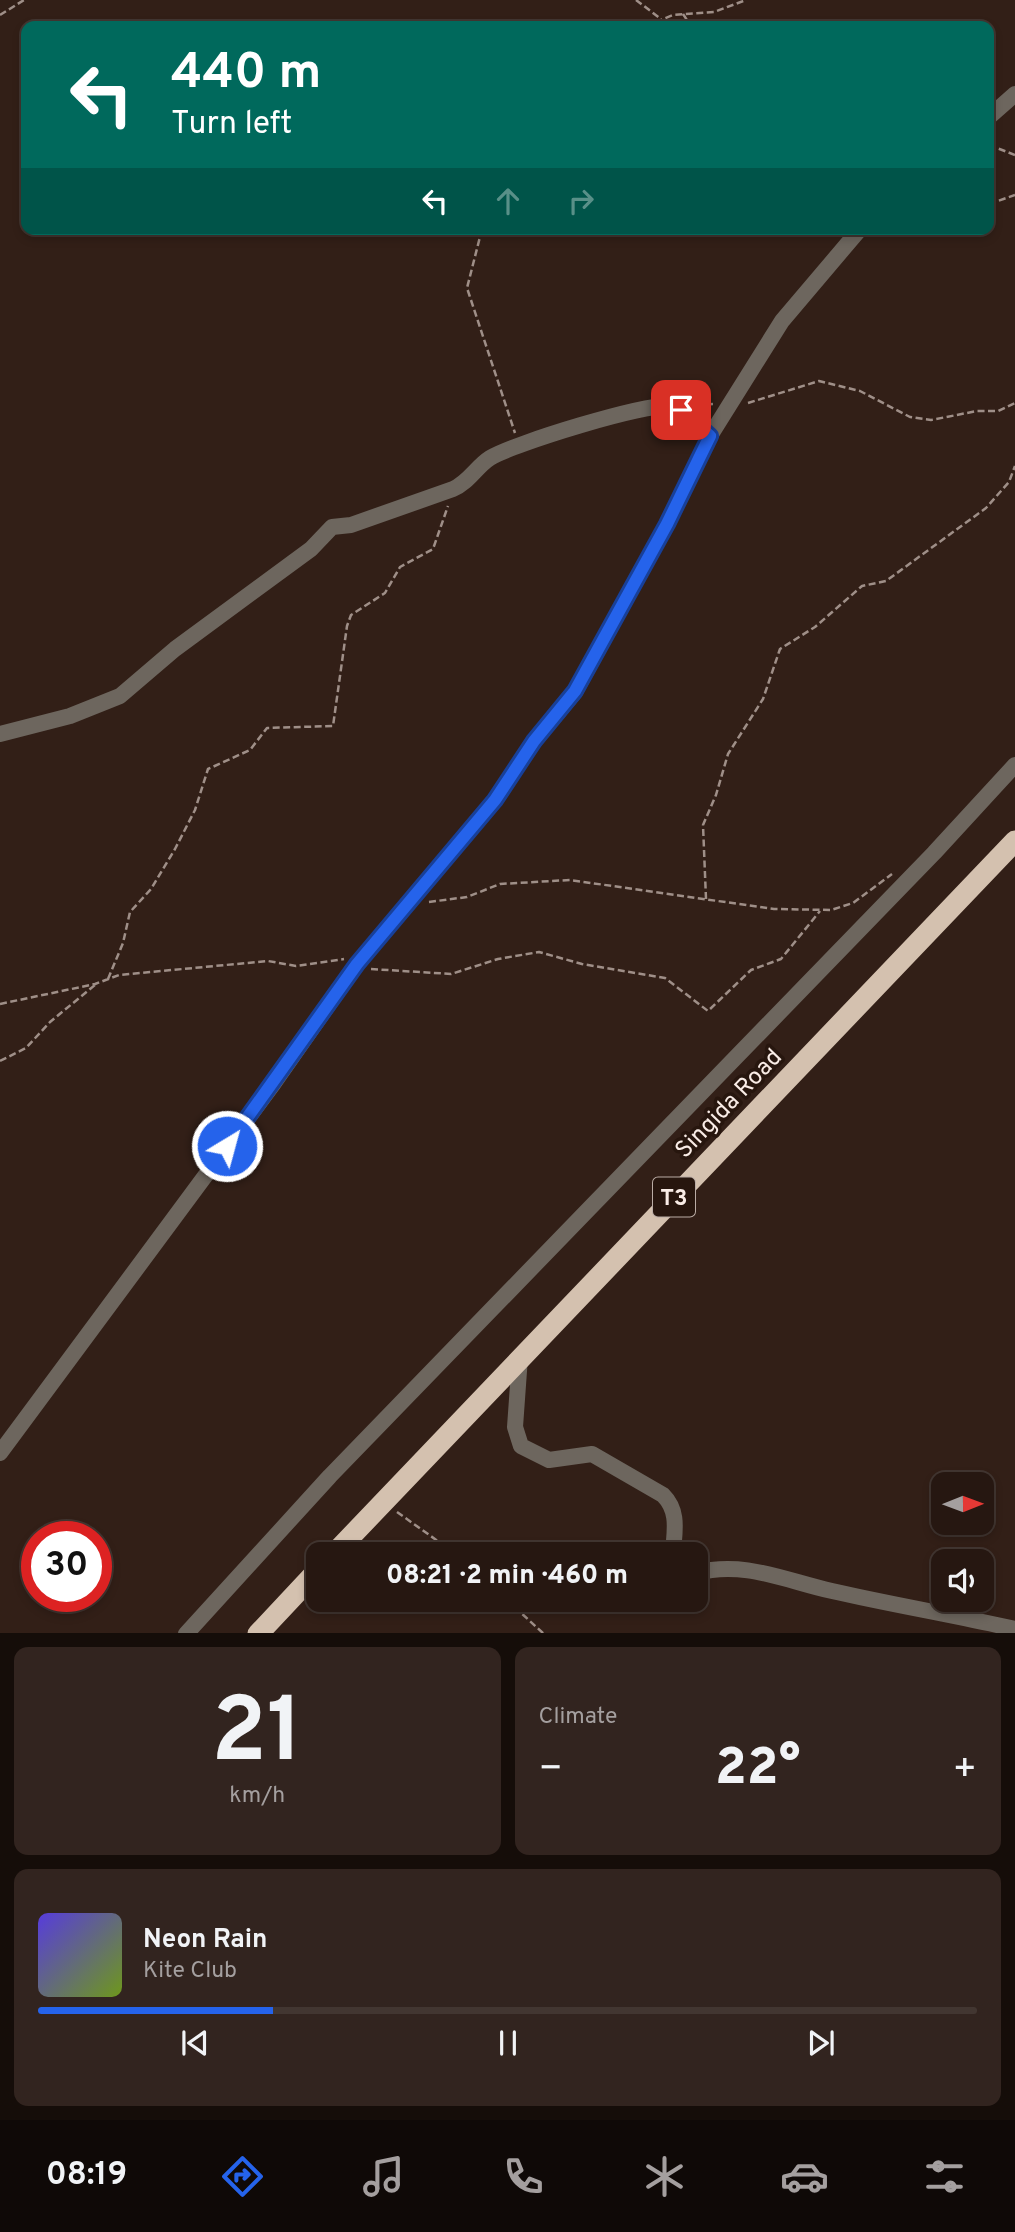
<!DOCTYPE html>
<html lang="en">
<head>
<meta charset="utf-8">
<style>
  :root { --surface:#261711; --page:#32241f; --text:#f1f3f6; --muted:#a49f9f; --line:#423631; --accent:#2563eb }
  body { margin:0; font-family:Overpass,sans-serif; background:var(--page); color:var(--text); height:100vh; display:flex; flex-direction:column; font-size:26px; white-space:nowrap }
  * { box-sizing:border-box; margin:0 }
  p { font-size:23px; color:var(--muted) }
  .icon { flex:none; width:38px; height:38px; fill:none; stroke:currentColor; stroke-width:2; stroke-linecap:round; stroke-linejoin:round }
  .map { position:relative; height:1633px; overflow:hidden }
  .sheet { display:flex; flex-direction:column; gap:14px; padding:14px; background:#150d09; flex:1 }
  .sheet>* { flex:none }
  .top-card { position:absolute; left:21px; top:21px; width:973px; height:214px; border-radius:14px; box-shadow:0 4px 10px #0003,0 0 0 2px var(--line); background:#00695c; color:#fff; overflow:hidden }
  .needle { width:46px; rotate:89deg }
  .fabs { position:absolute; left:931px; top:1472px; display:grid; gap:14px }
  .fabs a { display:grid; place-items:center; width:63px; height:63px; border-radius:14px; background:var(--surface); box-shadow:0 4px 10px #0003,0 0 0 2px var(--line); font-size:35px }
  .speed { position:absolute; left:21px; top:1521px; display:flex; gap:14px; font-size:35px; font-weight:700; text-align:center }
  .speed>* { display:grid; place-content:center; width:91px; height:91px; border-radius:50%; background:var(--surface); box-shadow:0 4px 10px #0003,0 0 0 2px var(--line); line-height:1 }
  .speed .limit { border:10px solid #d22; background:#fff; color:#111 }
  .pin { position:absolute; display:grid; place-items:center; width:60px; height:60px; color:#fff; margin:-30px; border-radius:14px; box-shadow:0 4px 10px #0006 }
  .me { position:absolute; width:77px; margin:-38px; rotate:37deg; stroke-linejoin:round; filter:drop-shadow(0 0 5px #0008) }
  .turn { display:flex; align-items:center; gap:24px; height:147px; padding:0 35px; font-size:32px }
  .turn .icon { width:91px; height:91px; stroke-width:2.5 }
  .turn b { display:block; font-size:49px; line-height:60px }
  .lanes { display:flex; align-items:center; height:66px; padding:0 35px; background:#0003; justify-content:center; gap:35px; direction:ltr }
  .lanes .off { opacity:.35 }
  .big { font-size:52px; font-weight:800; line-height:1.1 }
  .sheet .widget { flex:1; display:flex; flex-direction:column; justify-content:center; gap:10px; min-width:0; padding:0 24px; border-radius:14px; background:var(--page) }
  .sheet .dial { align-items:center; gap:0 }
  .dial b { font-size:91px; line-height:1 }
  .song { display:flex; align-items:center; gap:21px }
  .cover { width:84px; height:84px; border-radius:10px; background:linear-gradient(135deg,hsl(250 70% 55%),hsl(80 70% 35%)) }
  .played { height:7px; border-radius:4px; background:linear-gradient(90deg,var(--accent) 25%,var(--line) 25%) }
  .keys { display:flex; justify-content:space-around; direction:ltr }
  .heat { display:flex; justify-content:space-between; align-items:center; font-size:38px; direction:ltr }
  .sheet .tiles { flex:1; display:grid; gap:14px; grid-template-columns:1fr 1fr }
  .widget:last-child { grid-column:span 2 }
  .trip { position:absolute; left:306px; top:1542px; width:402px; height:70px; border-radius:14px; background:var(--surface); box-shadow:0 4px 10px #0003,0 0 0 2px var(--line); font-weight:800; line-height:70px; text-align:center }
  .menu { display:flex; height:112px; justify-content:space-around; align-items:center; background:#0f0907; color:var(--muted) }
  .menu .icon { width:49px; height:49px }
  .menu .selected { color:var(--accent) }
  .menu b { font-size:32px; color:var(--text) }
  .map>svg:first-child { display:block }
</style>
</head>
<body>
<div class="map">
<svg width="1015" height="1634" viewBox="0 0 1015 1634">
  <rect width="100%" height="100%" fill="#321f17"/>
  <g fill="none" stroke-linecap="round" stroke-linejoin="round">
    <!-- path -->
    <path stroke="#9f8f88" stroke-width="2.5" stroke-dasharray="7 3.5" stroke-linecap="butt" d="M636,0L661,19
      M683,14L691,26
      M0,15L24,0
      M646,26L673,15L714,12L746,0
      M989,145L1015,155
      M989,204L1015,195
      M482,229L467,288L515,433
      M748,403L819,381L860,391L910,417L931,420L977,411H998L1015,403
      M699,405L713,404
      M706,899L703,825L716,795L728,754L763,699L780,649L815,627L862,586L886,581L986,508L1009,482L1015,466
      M429,902L467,897L500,884L570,880L774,909L831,910L853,903L892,874
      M371,969L451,974L498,959L539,952L582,964L665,978L708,1011L751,970L781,959L820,911
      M108,979L123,943L130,912L151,889L175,849L195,810L208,769L250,750L267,728L333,726L347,626L351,615L385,593L400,567L433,549L448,506
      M0,1004L95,984L119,975L268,961L296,966L344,959
      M0,1061L26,1048L50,1022L95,985
      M397,1512L456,1554
      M507,1600L544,1634"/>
    <!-- street -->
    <path stroke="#6d665e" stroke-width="16" d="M989,117L1015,94
      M0,734L70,716L120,696L175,649L311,549L332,527L351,525L453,489C469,482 476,467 490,458C512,444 648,402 672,406C686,409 700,427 710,436
      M520,1357L515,1427L521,1446L549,1460L592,1454L663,1495C680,1512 674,1533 673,1554
      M0,1453L274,1083L357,964L495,800L534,741L575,692L667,524L710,436L782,321L860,229
      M696,1573C744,1560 786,1581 832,1591C893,1605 954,1615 1015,1629
      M186,1634L330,1476L934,853L1015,765"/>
    <!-- highway -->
    <path stroke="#d4c1af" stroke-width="21" d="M334,1554L1015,841
      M258,1634L318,1570"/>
  </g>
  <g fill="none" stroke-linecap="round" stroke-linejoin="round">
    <defs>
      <path id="route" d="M227,1146L357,964L495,800L534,741L575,691L667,524L710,436L681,410"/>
    </defs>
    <!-- route casing -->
    <use href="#route" stroke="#184099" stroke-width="18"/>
    <!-- route -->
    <use href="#route" stroke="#2563eb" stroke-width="12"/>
  </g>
  <g text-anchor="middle" stroke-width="7" stroke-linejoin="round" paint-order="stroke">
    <!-- shield labels -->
    <rect fill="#27160e" stroke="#baaca5" stroke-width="2" x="653" y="1177.5" width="42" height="39" rx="5"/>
    <g font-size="23" font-weight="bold" fill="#f9ece6">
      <text x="674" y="1205">T3</text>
    </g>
    <!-- street labels -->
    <g font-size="24" fill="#f9ece6" stroke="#27160e">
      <text transform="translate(728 1103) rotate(-46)" y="8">Singida Road</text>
    </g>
  </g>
</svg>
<div class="fabs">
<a><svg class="needle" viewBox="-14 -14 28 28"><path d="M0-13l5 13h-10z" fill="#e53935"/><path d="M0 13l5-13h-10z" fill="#a49f9f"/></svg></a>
<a><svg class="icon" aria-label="sound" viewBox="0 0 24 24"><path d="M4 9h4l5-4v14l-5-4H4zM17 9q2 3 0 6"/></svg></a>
</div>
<div class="speed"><div class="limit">30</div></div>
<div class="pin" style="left:681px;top:410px;background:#d93025"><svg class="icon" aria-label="arrive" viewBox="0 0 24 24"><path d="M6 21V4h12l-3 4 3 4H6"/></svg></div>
<svg class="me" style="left:227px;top:1146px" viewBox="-20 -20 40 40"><circle r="17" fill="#2563eb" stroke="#fff" stroke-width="3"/><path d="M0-11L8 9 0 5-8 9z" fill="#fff"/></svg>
<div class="trip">08:21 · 2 min · 460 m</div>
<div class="top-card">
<div class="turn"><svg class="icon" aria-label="left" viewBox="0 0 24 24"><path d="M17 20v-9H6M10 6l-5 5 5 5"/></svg><div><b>440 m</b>Turn left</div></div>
<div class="lanes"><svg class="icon" aria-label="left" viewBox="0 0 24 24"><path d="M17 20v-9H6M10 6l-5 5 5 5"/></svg><svg class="icon off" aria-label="ahead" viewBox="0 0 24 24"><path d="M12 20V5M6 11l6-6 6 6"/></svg><svg class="icon off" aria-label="right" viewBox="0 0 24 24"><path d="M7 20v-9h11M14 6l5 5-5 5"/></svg></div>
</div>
</div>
<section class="sheet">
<div class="tiles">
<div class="widget dial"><b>21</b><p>km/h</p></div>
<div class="widget"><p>Climate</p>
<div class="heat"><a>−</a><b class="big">22°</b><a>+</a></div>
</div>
<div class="widget">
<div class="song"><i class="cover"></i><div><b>Neon Rain</b><p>Kite Club</p></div></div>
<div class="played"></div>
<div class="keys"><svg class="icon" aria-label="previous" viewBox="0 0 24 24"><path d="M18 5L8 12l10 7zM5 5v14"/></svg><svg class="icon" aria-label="pause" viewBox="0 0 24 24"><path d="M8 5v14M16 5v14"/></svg><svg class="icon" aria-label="next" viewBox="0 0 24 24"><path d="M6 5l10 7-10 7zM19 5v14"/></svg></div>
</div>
</div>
</section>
<nav class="menu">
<b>08:19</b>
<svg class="icon selected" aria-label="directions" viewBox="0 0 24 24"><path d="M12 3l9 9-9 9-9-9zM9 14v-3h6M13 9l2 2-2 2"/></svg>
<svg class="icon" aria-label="music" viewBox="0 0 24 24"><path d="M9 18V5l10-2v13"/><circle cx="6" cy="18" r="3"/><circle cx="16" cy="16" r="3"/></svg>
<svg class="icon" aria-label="phone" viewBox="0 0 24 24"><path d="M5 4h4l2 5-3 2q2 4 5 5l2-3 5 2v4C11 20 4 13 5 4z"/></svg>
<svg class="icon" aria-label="climate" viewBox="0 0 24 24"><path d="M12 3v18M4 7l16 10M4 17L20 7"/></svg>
<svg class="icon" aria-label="car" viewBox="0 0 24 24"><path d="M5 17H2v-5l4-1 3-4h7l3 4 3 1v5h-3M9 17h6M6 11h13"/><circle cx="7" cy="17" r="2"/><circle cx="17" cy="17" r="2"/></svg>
<svg class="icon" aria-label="filters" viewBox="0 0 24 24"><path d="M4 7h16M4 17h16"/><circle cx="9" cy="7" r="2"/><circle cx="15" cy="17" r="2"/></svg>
</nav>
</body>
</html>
